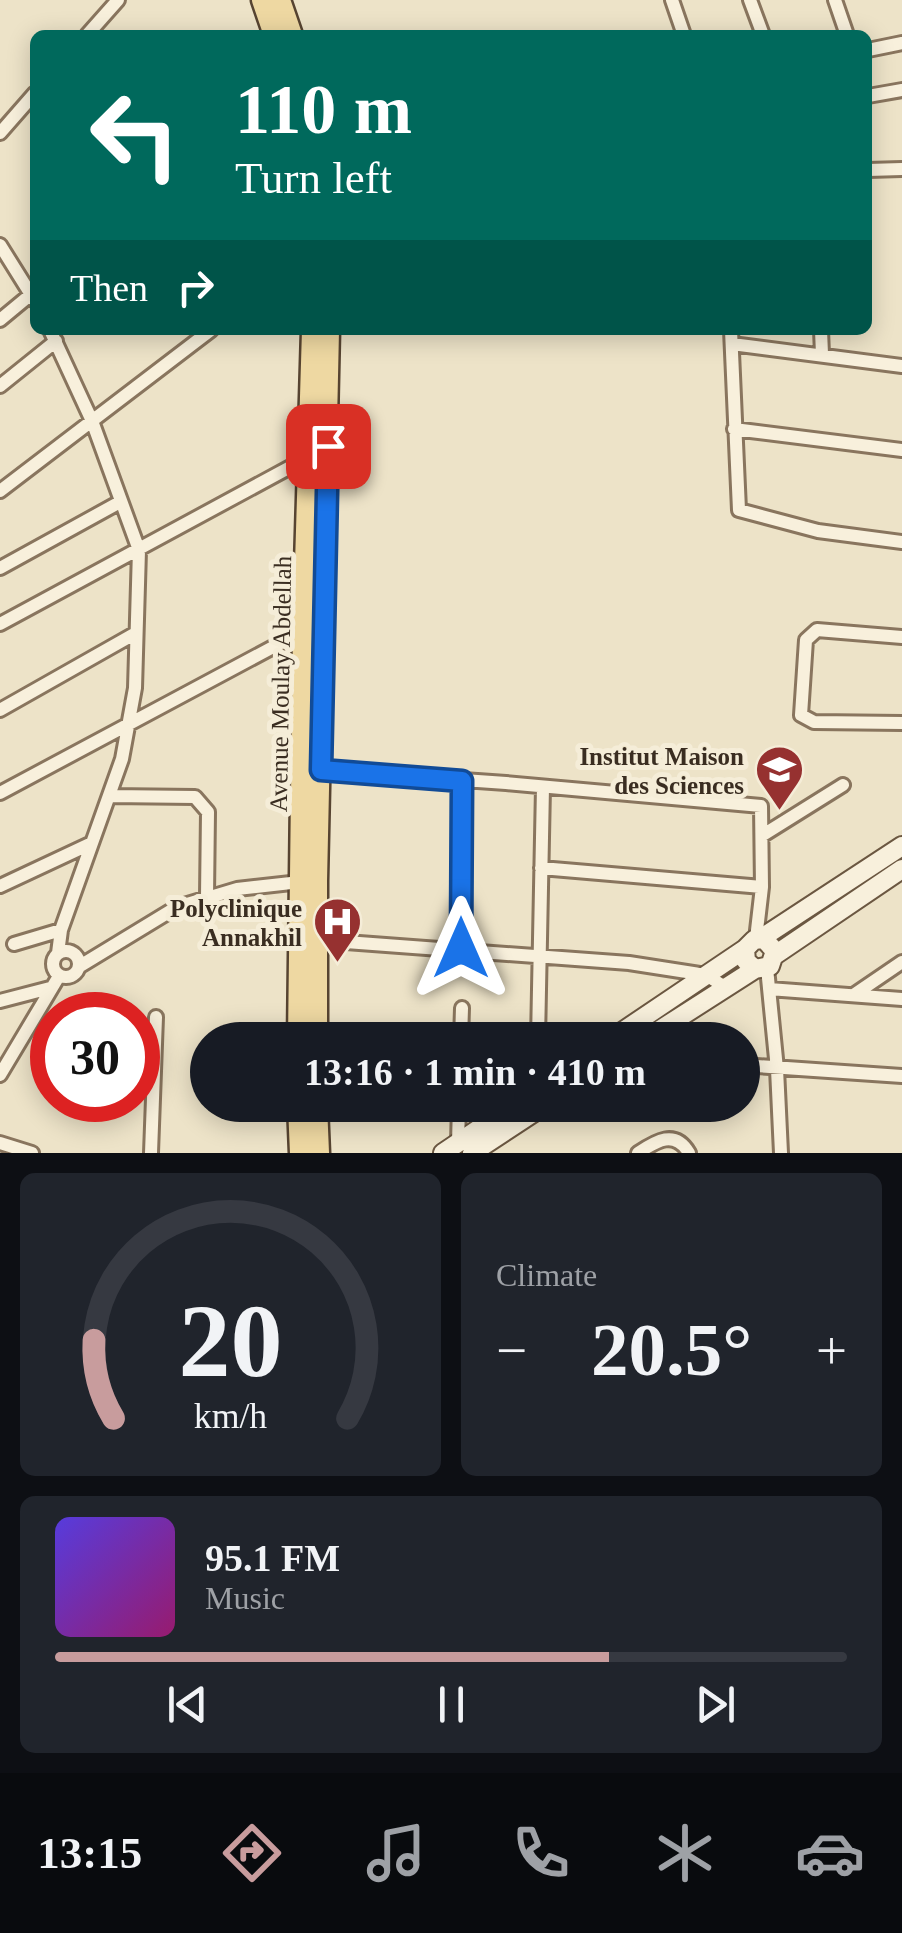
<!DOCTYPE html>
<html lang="en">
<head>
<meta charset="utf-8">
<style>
  :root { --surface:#171b24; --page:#20242c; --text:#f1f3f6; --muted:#9ea1a6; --line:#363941; --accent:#c89c9d }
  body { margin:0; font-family:"Times New Roman",serif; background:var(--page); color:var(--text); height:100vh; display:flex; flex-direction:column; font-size:38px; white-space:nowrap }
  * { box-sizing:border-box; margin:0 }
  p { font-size:32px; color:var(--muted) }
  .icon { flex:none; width:55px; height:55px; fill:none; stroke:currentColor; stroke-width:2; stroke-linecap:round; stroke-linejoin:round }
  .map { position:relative; height:1153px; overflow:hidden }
  .panel { display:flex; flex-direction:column; gap:20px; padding:20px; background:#0d0f14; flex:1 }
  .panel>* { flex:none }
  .top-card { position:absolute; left:30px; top:30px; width:842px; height:305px; border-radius:15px; box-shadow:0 5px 25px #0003; background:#00695c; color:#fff; overflow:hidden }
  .speed { position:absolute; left:30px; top:992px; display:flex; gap:20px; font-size:50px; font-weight:700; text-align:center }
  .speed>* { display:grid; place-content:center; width:130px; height:130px; border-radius:50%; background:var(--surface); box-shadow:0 5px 25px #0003; line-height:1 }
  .speed .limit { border:15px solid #d22; background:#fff; color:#111 }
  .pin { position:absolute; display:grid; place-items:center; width:85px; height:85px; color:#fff; margin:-42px; border-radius:20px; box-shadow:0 5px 15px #0006 }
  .me { position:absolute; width:110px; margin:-55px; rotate:0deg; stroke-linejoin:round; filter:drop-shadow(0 0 8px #0008) }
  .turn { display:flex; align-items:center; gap:35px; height:210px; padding:0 40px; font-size:45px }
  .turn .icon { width:130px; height:130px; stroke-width:2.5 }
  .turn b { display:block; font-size:70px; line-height:85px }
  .then { display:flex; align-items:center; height:95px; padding:0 40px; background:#0003; gap:20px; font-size:38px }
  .big { font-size:75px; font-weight:800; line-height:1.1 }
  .panel .tile { flex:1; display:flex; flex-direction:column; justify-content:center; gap:15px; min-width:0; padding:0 35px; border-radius:15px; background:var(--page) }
  .panel .dial { align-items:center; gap:0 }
  .dial svg { height:260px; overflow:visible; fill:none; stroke:var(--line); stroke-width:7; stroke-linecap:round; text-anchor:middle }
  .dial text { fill:var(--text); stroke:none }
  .song { display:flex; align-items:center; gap:30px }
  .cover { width:120px; height:120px; border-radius:15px; background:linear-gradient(135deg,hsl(250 70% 55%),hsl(320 70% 35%)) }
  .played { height:10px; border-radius:5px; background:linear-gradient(90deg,var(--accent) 70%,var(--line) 70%) }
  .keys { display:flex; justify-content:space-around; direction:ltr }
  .heat { display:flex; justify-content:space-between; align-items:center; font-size:55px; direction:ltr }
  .panel .tiles { flex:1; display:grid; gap:20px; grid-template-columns:1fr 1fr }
  .tile:last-child { grid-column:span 2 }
  .trip { position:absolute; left:190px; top:1022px; width:570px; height:100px; border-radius:50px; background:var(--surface); box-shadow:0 5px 25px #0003; font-weight:800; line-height:100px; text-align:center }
  .menu { display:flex; height:160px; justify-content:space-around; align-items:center; background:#090b0e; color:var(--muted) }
  .menu .icon { width:70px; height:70px }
  .menu .current { color:var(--accent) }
  .menu b { font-size:45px; color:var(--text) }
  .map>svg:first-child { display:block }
</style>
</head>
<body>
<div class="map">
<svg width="902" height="1153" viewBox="0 0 902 1153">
  <rect width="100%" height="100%" fill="#ede3c8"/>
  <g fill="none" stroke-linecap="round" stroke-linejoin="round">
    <defs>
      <path id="street" d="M672,0L684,35
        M750,0L763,35
        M835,0L847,35
        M87,35L118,0
        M868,50L902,43
        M868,96L902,90
        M0,133L35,93
        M868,170L902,169
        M0,245L35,301
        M0,320L35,291
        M50,330L92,421L139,550L135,688L122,759L61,930L58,953
        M731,330L739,510L818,531L902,542
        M821,330L822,354
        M732,344L902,366
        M0,386L56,341
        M734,429L902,450
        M0,491L211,330
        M0,568L120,502
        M0,624L307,458
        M902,637L817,630L806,640L801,715L814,722L902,723
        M0,710L136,633
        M321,770L506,783L761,806L762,887L756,939
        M0,793L303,631
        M110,796L195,797L208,812L207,896
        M763,835L843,785
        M541,868L762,887
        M0,886L92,843
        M319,940L629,963L706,975L725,987
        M14,944L61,930
        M461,948L462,781
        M53 964a13 13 0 1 1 26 0a13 13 0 1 1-26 0Z
        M80,966L177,907L237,889L300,882
        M767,968L777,1069L781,1153
        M769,989L902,999
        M855,994L902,962
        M0,1001L50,988
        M461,1040L462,1008
        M538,1040L543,787
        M742,1065L902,1076
        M0,1075L59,976
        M0,1143L32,1153
        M458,1143L459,1105
        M151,1153L156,1017
        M638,1153C656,1141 675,1129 689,1153"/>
      <path id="secondary" d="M760,939L902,846
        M775,955L902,869
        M610,1040L745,949
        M644,1040L755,969L770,966L775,951L764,939L754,940L745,949L746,961L755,969
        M443,1153L514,1105
        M472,1153L545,1105"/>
      <path id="primary" d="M262,0L274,35
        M280,0L292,35
        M298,1040L303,631L312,330
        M317,1040V881L329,330
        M298,1105L300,1153
        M317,1105L319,1153"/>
    </defs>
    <!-- street casing -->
    <use href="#street" stroke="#89755e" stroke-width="18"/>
    <!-- secondary casing -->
    <use href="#secondary" stroke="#6b5741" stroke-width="22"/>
    <!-- primary casing -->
    <use href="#primary" stroke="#574431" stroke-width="25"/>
    <!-- street -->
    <use href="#street" stroke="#f8f0dc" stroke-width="12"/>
    <!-- secondary -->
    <use href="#secondary" stroke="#f8f0dc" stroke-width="18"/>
    <!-- primary -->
    <use href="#primary" stroke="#eed8a2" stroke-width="20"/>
  </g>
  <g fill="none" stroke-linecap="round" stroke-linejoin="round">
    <defs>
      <path id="route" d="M328,446L321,770L462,781L461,948"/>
    </defs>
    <!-- route casing -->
    <use href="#route" stroke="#114b97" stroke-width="25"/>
    <!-- route -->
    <use href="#route" stroke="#1a73e8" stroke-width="18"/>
  </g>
  <!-- icons -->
  <defs>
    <symbol id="school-pin" viewBox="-11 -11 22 30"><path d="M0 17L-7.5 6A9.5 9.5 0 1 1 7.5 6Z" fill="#963130" stroke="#f5edd8"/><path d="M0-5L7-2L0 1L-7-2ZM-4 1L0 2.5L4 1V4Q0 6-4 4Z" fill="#fff"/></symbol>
    <symbol id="hospital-pin" viewBox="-11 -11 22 30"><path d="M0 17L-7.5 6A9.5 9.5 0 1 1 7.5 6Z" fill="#963130" stroke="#f5edd8"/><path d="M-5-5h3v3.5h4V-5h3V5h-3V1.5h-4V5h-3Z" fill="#fff"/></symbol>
  </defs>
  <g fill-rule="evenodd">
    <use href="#school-pin" x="752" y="742" width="55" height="75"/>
    <use href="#hospital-pin" x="310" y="894" width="55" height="75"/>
  </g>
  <g text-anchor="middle" stroke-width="10" stroke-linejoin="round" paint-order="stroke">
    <!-- street labels -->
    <g font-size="25" fill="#3a2d21" stroke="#f5edd8">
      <text transform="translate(280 684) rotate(-89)" y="9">Avenue Moulay Abdellah</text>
    </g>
    <!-- poi labels -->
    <g font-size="25" font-weight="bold" fill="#3a2d21" stroke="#f5edd8" text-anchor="end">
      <text x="744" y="765">Institut Maison<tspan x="744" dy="29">des Sciences</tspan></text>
      <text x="302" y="917">Polyclinique<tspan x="302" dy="29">Annakhil</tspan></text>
    </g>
  </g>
</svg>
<div class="speed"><div class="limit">30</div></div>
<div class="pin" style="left:328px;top:446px;background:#d93025"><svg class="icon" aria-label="arrive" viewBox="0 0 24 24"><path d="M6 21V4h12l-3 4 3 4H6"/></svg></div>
<svg class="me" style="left:461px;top:948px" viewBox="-20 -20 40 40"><path d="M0-17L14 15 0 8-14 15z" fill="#1a73e8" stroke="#fff" stroke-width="4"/></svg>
<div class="trip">13:16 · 1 min · 410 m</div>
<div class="top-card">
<div class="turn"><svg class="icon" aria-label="left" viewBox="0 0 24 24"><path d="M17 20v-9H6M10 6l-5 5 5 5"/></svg><div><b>110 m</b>Turn left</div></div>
<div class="then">Then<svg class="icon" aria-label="right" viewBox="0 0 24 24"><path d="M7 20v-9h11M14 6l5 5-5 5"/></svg></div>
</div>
</div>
<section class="panel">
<div class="tiles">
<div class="tile dial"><svg viewBox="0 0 100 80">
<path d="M14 69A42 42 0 1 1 86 69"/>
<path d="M14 69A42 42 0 0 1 8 45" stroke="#c89c9d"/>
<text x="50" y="56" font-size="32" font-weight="700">20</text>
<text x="50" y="72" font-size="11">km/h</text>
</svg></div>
<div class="tile"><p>Climate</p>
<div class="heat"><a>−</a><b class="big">20.5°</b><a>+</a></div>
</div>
<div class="tile">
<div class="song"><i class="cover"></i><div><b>95.1 FM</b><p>Music</p></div></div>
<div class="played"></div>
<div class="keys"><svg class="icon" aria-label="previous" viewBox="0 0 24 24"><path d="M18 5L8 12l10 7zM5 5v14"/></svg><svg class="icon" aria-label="pause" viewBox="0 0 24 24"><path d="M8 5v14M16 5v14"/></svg><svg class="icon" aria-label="next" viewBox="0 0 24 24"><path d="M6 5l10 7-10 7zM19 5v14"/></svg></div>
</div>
</div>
</section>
<nav class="menu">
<b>13:15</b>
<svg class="icon current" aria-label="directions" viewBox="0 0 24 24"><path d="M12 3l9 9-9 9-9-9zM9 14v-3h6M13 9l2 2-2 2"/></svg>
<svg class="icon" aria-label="music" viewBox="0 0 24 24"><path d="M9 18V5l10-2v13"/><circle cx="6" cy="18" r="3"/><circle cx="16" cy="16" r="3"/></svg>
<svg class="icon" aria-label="phone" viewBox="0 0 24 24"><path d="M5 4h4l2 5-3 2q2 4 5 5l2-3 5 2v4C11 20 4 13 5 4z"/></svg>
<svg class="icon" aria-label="climate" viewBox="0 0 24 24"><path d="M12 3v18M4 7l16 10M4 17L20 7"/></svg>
<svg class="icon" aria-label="car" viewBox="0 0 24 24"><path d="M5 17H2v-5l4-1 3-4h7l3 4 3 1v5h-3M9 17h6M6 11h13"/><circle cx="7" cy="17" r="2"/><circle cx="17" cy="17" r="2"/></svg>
</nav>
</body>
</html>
